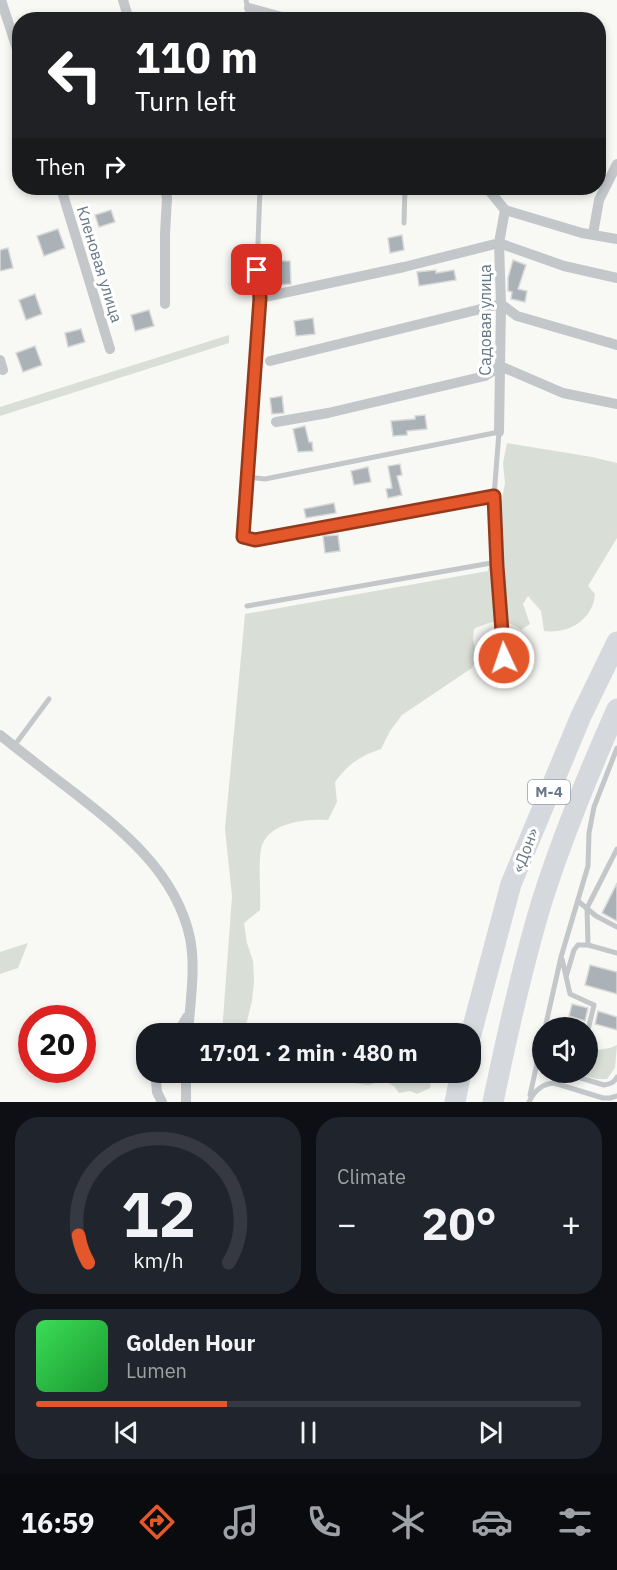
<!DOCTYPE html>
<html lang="en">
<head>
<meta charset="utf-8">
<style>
  :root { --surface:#171b24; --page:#20242c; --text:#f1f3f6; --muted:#9ea1a6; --line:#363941; --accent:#e3572a }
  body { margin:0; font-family:"IBM Plex Sans",sans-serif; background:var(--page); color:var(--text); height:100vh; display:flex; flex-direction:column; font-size:22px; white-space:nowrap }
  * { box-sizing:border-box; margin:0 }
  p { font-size:20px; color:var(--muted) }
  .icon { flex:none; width:33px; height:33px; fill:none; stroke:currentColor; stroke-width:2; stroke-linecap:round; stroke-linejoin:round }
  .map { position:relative; height:1102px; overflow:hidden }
  .details { display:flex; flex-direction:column; gap:15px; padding:15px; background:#0d0f14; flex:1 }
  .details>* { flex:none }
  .banner { position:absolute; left:12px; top:12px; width:594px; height:183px; border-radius:24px; box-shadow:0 3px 9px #0003; background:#202124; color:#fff; overflow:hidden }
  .fabs { position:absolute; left:532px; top:1017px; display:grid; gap:12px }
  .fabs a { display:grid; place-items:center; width:66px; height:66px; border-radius:50%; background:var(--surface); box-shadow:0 3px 9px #0003; font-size:30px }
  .speed { position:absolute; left:18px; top:1005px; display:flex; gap:12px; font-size:30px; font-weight:700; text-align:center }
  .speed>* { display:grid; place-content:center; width:78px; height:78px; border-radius:50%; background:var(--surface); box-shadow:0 3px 9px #0003; line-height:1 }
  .speed .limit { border:9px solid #d22; background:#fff; color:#111 }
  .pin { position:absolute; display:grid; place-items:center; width:51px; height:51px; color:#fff; margin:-26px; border-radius:12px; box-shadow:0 3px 9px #0006 }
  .me { position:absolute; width:66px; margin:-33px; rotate:357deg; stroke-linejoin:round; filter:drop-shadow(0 0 4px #0008) }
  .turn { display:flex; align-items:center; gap:21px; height:126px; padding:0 24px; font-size:27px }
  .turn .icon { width:78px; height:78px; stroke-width:2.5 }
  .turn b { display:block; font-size:42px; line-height:51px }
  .then { display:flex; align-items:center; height:57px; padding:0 24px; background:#0003; gap:12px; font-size:22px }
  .big { font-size:45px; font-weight:800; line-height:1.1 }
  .details .tile { flex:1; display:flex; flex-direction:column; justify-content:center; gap:9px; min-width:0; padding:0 21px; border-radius:24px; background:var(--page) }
  .details .dial { align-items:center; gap:0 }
  .dial svg { height:156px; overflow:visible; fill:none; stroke:var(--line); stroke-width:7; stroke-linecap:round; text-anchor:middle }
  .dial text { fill:var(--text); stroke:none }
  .song { display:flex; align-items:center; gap:18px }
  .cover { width:72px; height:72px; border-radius:9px; background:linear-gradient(135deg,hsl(130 70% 55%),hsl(130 70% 35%)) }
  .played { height:6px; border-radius:3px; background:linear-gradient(90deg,var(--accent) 35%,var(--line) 35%) }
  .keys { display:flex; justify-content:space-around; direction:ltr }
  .heat { display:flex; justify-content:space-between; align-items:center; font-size:33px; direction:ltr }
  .details .tiles { flex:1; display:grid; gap:15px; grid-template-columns:1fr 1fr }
  .tile:last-child { grid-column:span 2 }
  .trip { position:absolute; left:136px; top:1023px; width:345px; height:60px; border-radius:24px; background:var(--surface); box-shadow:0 3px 9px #0003; font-weight:800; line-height:60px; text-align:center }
  .tab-bar { display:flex; height:96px; justify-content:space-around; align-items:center; background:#090b0e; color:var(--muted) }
  .tab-bar .icon { width:42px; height:42px }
  .tab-bar .on { color:var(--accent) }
  .tab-bar b { font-size:27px; color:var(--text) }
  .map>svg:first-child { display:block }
</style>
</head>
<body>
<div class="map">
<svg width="617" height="1102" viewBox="0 0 617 1102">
  <rect width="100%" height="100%" fill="#f8f8f5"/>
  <!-- green -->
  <path fill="#d9dfd6" d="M229,335V343L0,416V407Z
    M507,443L592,457L617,463V538L588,586L595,594C593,620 569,634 544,631L541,611L528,596L523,604L530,624L521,630C506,617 491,621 474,629L473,639L477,659L472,668L402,715L390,731L381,749C360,756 348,764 335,782L337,802L328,820C306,819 267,822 261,849C258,867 261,891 260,910L244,923L247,943L253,961L254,981L252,1001L244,1033H222L232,896L225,829L245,614L488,571L505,483L503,463Z
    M28,943L18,968L0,974V952Z
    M617,1045L615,1068L607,1079H597L573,1073L588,1072V1063L594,1064L597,1050L610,1048Z
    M430,1073L432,1076L430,1088L417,1094L410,1091L399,1093L394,1086L384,1081L368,1085L345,1082L325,1076L275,1078L258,1073Z"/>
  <!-- building -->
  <path fill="#aab2b8" stroke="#d9d9d7" stroke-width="1.5" d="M111,210L115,222L99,227L95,215Z
    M58,229L65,248L44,256L37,236Z
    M402,235L404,250L390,253L388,238Z
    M8,248L13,268L0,271V250Z
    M513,260L526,265L518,289L527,291L525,302L511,299L512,292L508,291V278Z
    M274,261H290L291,284L274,285Z
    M436,270V273L454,270L456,280L419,286L417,272Z
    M35,294L42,314L26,320L19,300Z
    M149,310L154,326L135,331L131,315Z
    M313,318L315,334L296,336L294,321Z
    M81,329L85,342L68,347L65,333Z
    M35,346L42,365L23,372L16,353Z
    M282,396L284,413L272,414L270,398Z
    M425,415L427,429L407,431V435L393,436L391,421L415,419V416Z
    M305,426L309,442H312L313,451L298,452L293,429Z
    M400,464L402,475L397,476L402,495L388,498L386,489L392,488L388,466Z
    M368,467L371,482L354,485L351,471Z
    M334,503L336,513L306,518L304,509Z
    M338,535L340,551L325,553L323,536Z
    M617,883V921L602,913Z
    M590,965L617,972V994L585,985Z
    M572,1004L588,1008L585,1021L569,1016Z
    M598,1011L617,1017V1030L595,1024Z"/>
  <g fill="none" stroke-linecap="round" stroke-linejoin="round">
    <!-- service -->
    <path stroke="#c3c7ca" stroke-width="5" d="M246,0L250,20
      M260,188L257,270L260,298L243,537L255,541L494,496
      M404,223L405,188
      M247,477L265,479L499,432L494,496L497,566L504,658
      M247,606L497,562
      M14,746L49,699
      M617,849L587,908L588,945L617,953
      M578,901L596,916L617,927
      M562,959L570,994L594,1005L588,1030
      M566,977L574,950L578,945H588
      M545,1028L561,957L588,866L589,833L594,807L617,748
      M561,1072L604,1085C610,1084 614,1083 617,1077
      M530,1095L543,1036
      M529,1102C534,1091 541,1084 554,1083L603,1098H610L617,1096"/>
    <!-- minor -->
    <path stroke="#c3c7ca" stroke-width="10" d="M1,0L20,58
      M123,0L129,20
      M249,8L293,20
      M61,188L110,349
      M165,188L167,198L165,234V304
      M487,188L505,210L582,233L617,239
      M593,234L599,200L617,164
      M260,298L404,267L499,243L564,266L617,278
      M0,360L3,370
      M270,361L501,304L517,316L617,345
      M276,422L328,413L485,376L500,366L563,393L617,404
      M499,432L501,304L499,243L505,210
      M0,735C24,754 48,773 72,791C122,830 176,872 190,938C196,968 190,1003 188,1034
      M177,1034L187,1017
      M155,1072L157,1092L162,1102
      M186,1072V1102"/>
    <!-- motorway -->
    <path stroke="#d5d9dd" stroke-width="21" d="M471,1034L511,884L581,716L617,642
      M455,1102L461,1072
      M493,1102C507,1035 522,967 542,901C563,835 589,772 617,709"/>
  </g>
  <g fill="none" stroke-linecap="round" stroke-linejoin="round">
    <defs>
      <path id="route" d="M257,270L260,298L243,537L255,540L494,496L497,566L504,658"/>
    </defs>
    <!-- route casing -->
    <use href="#route" stroke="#94391b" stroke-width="15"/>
    <!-- route -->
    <use href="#route" stroke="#e3572a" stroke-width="10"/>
  </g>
  <g text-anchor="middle" stroke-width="6" stroke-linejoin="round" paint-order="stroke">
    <!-- shield labels -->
    <rect fill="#fff" stroke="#95a0aa" stroke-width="1.5" x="528" y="780" width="42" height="24" rx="4.5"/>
    <g font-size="15" font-weight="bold" fill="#677886">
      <text x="549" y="797">М-4</text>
    </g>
    <!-- street labels -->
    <g font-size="16" fill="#677886" stroke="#fff">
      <text transform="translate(100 264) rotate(73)" y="6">Кленовая улица</text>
      <text transform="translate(485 320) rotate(-90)" y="6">Садовая улица</text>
      <text transform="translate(525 850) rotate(-69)" y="6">«Дон»</text>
    </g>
  </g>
</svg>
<div class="fabs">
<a><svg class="icon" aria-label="sound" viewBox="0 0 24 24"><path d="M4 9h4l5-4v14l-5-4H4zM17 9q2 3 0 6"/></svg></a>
</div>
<div class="speed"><div class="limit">20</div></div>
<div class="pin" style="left:257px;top:270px;background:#d93025"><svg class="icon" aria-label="arrive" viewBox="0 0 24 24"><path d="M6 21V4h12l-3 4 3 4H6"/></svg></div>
<svg class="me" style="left:504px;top:658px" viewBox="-20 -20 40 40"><circle r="17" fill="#e3572a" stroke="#fff" stroke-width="3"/><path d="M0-11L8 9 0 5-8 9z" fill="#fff"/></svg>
<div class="trip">17:01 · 2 min · 480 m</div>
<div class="banner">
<div class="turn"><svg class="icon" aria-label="left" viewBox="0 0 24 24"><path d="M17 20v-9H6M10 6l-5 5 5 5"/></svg><div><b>110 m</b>Turn left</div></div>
<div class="then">Then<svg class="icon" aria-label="right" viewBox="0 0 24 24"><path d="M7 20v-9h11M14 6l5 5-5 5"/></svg></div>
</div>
</div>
<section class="details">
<div class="tiles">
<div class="tile dial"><svg viewBox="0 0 100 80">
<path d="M14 69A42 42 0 1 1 86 69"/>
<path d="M14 69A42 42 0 0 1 9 55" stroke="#e3572a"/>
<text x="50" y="56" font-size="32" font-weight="700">12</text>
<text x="50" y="72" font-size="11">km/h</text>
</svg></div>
<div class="tile"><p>Climate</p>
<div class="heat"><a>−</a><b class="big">20°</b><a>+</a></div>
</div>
<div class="tile">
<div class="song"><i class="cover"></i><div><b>Golden Hour</b><p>Lumen</p></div></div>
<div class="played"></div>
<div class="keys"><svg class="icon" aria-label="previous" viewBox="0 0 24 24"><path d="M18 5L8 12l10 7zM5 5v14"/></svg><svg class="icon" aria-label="pause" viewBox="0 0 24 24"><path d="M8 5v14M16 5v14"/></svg><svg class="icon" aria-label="next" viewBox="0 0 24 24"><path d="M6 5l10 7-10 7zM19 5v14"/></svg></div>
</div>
</div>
</section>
<nav class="tab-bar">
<b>16:59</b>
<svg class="icon on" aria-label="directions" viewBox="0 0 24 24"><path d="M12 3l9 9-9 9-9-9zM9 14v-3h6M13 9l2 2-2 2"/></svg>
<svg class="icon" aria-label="music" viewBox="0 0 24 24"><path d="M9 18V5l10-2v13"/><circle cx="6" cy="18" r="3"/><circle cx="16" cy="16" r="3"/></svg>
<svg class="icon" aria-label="phone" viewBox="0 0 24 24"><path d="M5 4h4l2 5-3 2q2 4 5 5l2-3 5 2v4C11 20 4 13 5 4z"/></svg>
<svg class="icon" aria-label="climate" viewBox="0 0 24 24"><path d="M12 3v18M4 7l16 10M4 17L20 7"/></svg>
<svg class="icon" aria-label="car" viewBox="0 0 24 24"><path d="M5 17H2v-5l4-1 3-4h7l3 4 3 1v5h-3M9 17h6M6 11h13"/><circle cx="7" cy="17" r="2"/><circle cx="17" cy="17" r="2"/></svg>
<svg class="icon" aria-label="filters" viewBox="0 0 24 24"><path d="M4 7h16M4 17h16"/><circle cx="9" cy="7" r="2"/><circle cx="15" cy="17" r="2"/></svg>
</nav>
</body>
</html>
